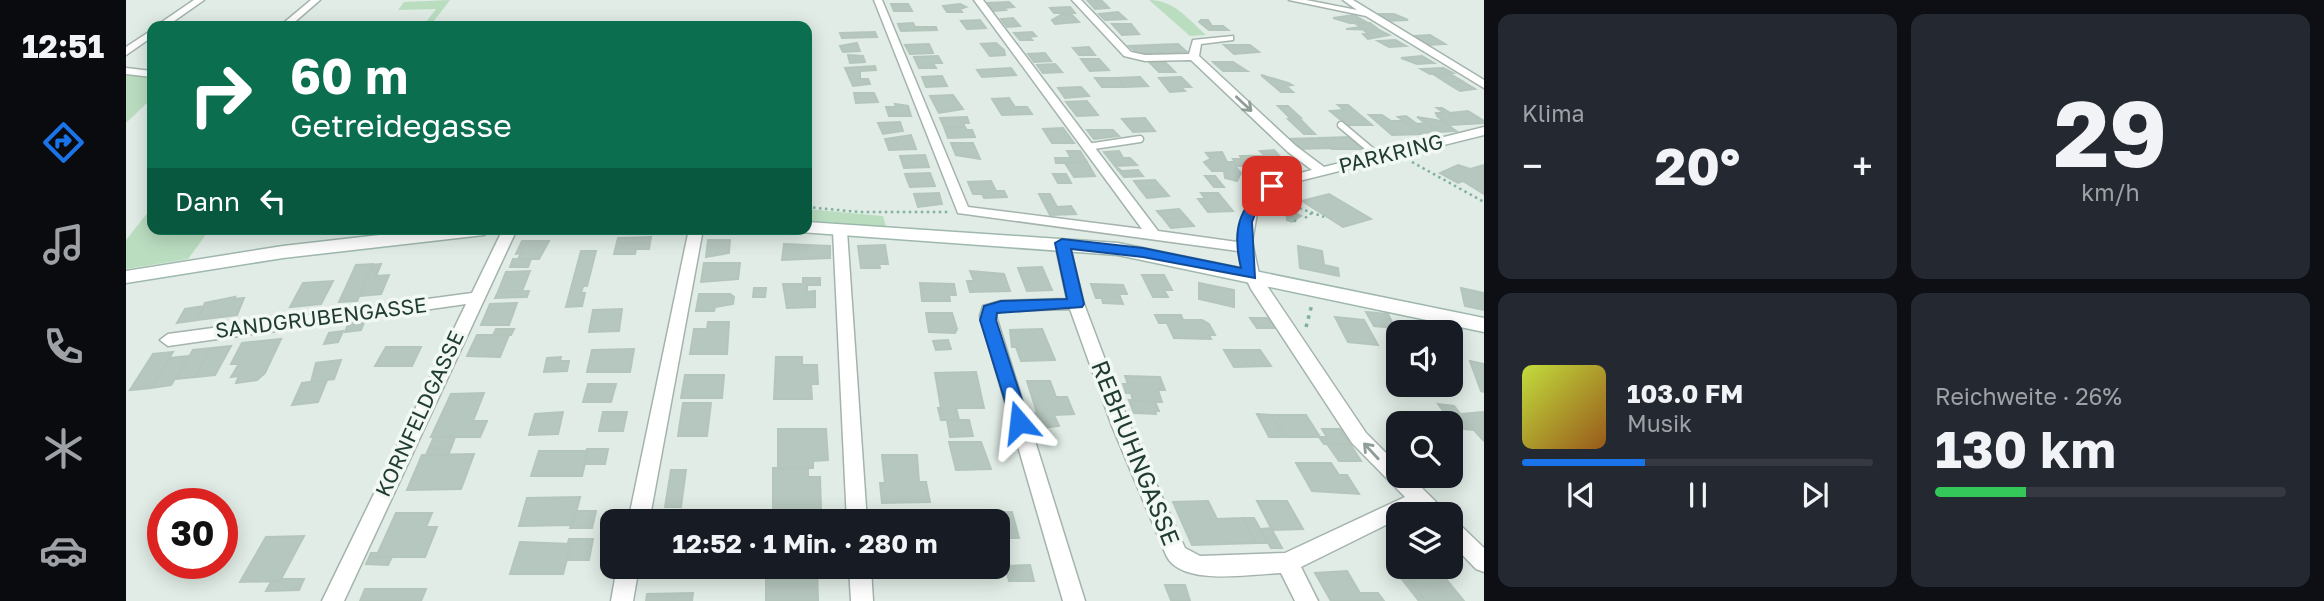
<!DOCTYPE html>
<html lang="de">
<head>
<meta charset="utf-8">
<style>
  :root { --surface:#171b24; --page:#242831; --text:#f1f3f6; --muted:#9ea1a6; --line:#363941; --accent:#1a73e8 }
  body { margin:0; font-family:"Golos Text",sans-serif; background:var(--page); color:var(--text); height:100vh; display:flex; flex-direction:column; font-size:26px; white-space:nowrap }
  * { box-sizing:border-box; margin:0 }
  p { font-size:23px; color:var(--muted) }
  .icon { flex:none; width:38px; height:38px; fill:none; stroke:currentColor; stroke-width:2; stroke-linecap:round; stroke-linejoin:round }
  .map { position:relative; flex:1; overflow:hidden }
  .side { display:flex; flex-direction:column; gap:14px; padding:14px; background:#0d0f14; width:840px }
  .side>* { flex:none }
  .hud { position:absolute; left:21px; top:21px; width:665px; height:214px; border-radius:14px; box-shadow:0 4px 18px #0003; background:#0b6e4f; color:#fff; overflow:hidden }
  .fabs { position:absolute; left:1260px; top:320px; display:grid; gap:14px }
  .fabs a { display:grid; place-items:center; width:77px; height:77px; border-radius:14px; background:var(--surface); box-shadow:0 4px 18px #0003; font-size:35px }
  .speed { position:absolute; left:21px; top:488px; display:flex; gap:14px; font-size:35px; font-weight:700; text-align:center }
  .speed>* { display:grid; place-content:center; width:91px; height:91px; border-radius:50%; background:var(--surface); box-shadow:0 4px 18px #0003; line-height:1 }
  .speed .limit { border:10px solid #d22; background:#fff; color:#111 }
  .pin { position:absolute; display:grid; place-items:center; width:60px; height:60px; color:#fff; margin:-30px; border-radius:14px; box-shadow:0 4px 10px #0006 }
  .me { position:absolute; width:77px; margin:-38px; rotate:343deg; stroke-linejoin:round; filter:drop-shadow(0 0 5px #0008) }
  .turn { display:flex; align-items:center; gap:24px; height:147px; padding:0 28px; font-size:32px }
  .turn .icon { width:91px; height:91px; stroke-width:2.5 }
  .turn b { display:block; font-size:49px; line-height:60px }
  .then { display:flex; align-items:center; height:66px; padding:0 28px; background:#0003; gap:14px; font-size:26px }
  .big { font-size:52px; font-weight:700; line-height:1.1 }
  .side .card { flex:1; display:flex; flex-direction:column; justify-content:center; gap:10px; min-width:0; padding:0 24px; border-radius:14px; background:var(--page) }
  .side .dial { align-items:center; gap:0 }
  .dial b { font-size:91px; line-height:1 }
  .song { display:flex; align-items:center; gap:21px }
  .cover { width:84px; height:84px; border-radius:10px; background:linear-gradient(135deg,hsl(70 70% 55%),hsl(30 70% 35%)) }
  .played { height:7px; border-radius:4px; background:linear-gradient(90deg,var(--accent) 35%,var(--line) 35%) }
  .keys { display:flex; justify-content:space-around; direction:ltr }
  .heat { display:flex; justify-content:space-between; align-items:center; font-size:38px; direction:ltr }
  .charge { height:10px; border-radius:5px; background:linear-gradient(90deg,#34c759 26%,var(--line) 0) }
  .side .tiles { flex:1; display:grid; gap:14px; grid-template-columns:repeat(2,1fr) }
  .trip { position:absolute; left:474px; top:509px; width:410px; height:70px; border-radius:14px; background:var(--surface); box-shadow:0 4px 18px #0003; font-weight:700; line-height:70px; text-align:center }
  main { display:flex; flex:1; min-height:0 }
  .menu { display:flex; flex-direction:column; width:126px; justify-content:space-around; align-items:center; background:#090b0e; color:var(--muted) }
  .menu .icon { width:49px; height:49px }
  .menu .current { color:var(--accent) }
  .menu b { font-size:32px; color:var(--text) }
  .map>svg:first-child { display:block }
</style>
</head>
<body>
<main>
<nav class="menu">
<b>12:51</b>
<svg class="icon current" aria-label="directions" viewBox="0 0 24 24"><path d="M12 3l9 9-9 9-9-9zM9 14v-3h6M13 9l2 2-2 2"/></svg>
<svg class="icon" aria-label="music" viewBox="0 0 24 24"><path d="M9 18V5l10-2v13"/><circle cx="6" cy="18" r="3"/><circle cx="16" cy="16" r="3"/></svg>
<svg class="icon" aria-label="phone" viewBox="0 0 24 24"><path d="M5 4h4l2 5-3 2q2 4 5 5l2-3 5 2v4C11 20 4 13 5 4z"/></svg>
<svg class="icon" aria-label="climate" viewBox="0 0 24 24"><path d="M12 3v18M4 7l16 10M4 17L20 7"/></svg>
<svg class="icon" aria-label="car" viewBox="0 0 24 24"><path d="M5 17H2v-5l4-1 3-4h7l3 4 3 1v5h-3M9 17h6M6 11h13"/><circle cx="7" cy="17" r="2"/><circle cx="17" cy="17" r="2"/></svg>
</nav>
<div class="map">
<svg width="1358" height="601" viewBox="0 0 1358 601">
  <rect width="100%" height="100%" fill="#e1ece6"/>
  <!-- green -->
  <path fill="#baddc0" d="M324,0L304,26H297L310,9L272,10L278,2Z
    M1023,0C1048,0 1062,19 1080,35L1064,36Z
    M26,71V98L0,123V76H17Z
    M26,207V229H84L62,259L0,269V240Z
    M681,209L757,216L761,230L681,223Z"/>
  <!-- building -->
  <path fill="#b6c7bf" stroke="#b4c6bc" stroke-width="2" d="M962,1H976L983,8L969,9Z
    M883,2L888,7L878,8L880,10L868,11L862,3Z
    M765,4H782L786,11H768Z
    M834,4L840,7L834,9L836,12H821L817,6Z
    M944,7L949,13H928L924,8Z
    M992,12L1000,19L979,20L973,14Z
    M1252,14H1268L1282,20L1261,21Z
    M935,15H946L953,22L929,24L926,20Z
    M1228,15L1240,22L1224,23L1207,18Z
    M887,18L894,26L881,27L875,19Z
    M854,20L860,28L841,29L835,21Z
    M1075,20H1082L1086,26H1097L1102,30H1083L1073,22Z
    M787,23L789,27H810L811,30L775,31L772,24Z
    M1244,23L1253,30L1220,29L1235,27L1230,24Z
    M986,24H1005L1013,34L996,35Z
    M1237,30H1253L1263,35L1242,39L1237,34L1242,33Z
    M749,32L751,37L716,38L714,33Z
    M906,32L910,36L903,37L906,40H894L888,33Z
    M1304,35L1319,44L1302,45L1287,36Z
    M1269,40L1280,46L1263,47L1252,41Z
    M731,43L734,51L717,52L714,46Z
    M870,43L878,50L879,55L864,56L855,44Z
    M803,44L807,53L784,54L779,45Z
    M1052,44L1061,52L1035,53L1027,45Z
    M1027,45L1035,53L1012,54L1003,46Z
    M1098,45H1124L1133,52L1108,54Z
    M963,47L969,55H953L947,48Z
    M919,53L925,61L908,62L902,54Z
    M722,55L737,56L739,62L724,63Z
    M812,56L816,63H807L810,68H793L788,57Z
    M1296,56L1308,63L1291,64L1275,58Z
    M955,59H973L983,70L964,71Z
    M1023,62H1039L1049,72H1033Z
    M1087,62H1107L1121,71H1097Z
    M929,64L936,72L917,73L911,65Z
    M749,66L750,70L734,71V79H742L744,84L727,86L719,68Z
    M885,68L890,75L856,77L851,70Z
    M1317,68L1327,73L1304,74L1295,69Z
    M1307,74H1324L1336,81L1321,83Z
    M1135,75L1162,83L1166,85L1160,86L1167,92H1155Z
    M816,76L821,86L800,87L796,77Z
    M1014,77L1022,86L999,87L991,78Z
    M1055,77L1065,87H1055L1059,91L1044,92L1033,78Z
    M969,78H991L999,87H976Z
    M1336,81L1349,89L1334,91L1321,83Z
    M955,87L963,96L939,98L932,88Z
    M728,93H748L752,102L730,103Z
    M827,95L837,109L813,113L804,96Z
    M883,98L889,107H901L906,114L876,115L866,99Z
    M961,101L972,115L951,116L940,102Z
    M769,104L782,106L785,116H763L760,107H770Z
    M1212,105H1222L1246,125H1221L1204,111L1218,110Z
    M1152,106H1162L1175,118L1165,119Z
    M1311,108H1316L1342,124L1324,125L1311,116L1310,113H1318Z
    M1342,111L1358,121V123L1342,124L1324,113Z
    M1243,115H1256L1265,121H1277L1296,134L1266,135Z
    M1280,116L1291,124L1300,123L1312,132L1295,133L1272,117Z
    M841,117L843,123H837L839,127H818L814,118Z
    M1291,117L1316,121L1330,131L1312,132Z
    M1019,118L1029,131L1007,132L996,119Z
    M1173,118L1189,134H1178L1162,119Z
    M774,122L777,131L757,134L752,123Z
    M818,127H839L841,130H846L849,137L822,138Z
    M937,128L948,143H926L917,129Z
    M961,130H987L993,136L968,139Z
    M785,135L790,149L763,150L759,139Z
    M1225,137L1238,149H1206L1194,138Z
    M1195,138L1205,148L1170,149L1160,139Z
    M825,143H847L854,159L830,155Z
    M1148,150L1157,160L1136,161L1141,166H1109L1115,173L1111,181L1099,178L1098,171H1086L1078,162L1085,159L1080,153L1096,152L1101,162H1109L1107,159H1116L1114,156H1139L1134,151Z
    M941,151H954L961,162L930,163L929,158H945Z
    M993,151L997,158H1004L1011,165L989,166L978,152Z
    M799,155L803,167L778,168L774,156Z
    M961,162L969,176L948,177L939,163Z
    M1332,165L1344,169L1358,165V194L1337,181L1332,183L1314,173Z
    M989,166L996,171L1012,170L1017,176L998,177Z
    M804,173L809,186L784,187L779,174Z
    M927,174H940L945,183H932Z
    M1079,176H1089L1098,187H1088Z
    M1029,180L1036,188L1014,189L1008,181Z
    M865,181L870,191H878L881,197L858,198L856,194H847L842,182Z
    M1036,188L1043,196L1021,198L1014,189Z
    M813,193L816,204L792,207L788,194Z
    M1075,193H1092L1107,211L1082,212L1072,199H1079Z
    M913,194H924L931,207L945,206L950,214L924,215Z
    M1203,194L1245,219L1217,227L1176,201Z
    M1053,209L1060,217L1038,219L1031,211Z
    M1160,209L1175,216L1166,222L1161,220Z
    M1060,217L1068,226L1045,228L1038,219Z
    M525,237L523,249H510L509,254H488L492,238Z
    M582,240H604L603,253L580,257Z
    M396,241H423L413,259H392L395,253L390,254Z
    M658,244L704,246V258L656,260Z
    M759,245L762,264H753L754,268H735L732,246Z
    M1172,246L1196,251L1198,265L1212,268L1213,276L1174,268Z
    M455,251H470L461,286H457L455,293H459L456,306L440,307Z
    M387,259H405L402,267H384Z
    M578,263H614L612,279L575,282Z
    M247,264L231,301L213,302L230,265Z
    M255,264L250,276L263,275L255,294L233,296L247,265Z
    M916,267L926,290L901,291L892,268Z
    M404,271L396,291L372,292L380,272Z
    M844,271L878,274L884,291L844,292L841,281H848Z
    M1016,275H1038L1046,290H1038L1042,297H1027Z
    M677,278H694V285H681V292L689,291V307L661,308L657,284H677Z
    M207,281L195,304L164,307L177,283Z
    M794,283L828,284L830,295H823L824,301H796Z
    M1073,283L1108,290V307L1073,299Z
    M965,284L997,285L1001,294H993L997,304L977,303L976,298H970Z
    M628,288H640L639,297H627Z
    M1335,288L1358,293V310L1339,306Z
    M403,291L401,297L369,298L372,292Z
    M573,294H604L608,297L607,304L589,307L588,311H570Z
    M109,297L108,299L118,298L111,315L71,320L79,303Z
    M391,303L383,325H355L364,304Z
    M78,306L71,320L51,323L59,309Z
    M496,309L493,331L463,332L467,310Z
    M1240,312L1262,314L1269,328L1248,326Z
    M800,313H826L831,329L829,333L803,332Z
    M1029,315H1055L1057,320H1076L1083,324L1089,335H1083L1085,339L1048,338L1041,323H1033Z
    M1209,317L1238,320L1252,345L1222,342Z
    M1124,318H1143L1150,328H1131Z
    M239,320L235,330L219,332L223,322Z
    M582,322H603L601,354H564L568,329H581Z
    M1267,324L1309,332H1272V341Z
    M370,329H388L385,335H367Z
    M916,329L929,360L895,361L890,347H886L884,330Z
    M217,331L212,342L198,344L203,333Z
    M351,335H383L374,357L341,356Z
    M155,339L139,373L131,380L110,383L113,376L105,377L113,364H105L116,343Z
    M822,340L825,349L810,350L807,341Z
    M105,346L89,375L69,377L86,348Z
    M260,347H295L286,366H249Z
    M86,348L69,377L49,379L67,350Z
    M508,349L504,372H461L466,350Z
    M1098,350H1134L1145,366L1108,367Z
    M47,352L25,388L4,390L27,354Z
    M63,356L45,385L25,388L44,358Z
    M435,357L434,361H443L441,371L418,372L421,358Z
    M650,357H676V365H691L692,384H685L686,399H648Z
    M215,360L208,379L185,382L190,363Z
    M1344,361L1358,364V392L1355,391Z
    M850,372L858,408H815L809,373Z
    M559,375H598L596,398H555Z
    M999,376L1034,377L1039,390H1032L1036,402L1007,401L1005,393H1000L997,384H1002Z
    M201,380L192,402L166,405L176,383Z
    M901,381H924L930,397H941L948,414L928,415L933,426L909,429L904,414L911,413Z
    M462,384H490L485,402H457Z
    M358,393L347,421H361L354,437H305L325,394Z
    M1003,400L1029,402L1033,411H1029L1030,414L1008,413Z
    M557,403H585L581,436H552Z
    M1312,404L1328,406L1347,430L1330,428Z
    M812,408H830L833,420H815Z
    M437,412L432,434L403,435L409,414Z
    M477,412H501L497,431H473Z
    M1358,412V441L1333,414Z
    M1131,414L1146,415L1159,437H1143Z
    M1146,415H1180L1194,437H1159Z
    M821,420H843L847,436L824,437Z
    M652,429H700L702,460L687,461V468L652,469Z
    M1196,429H1214L1224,444H1198L1193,437H1201Z
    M308,437H329L325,448H303Z
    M823,442H855L865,469L830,470Z
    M1201,444H1224L1235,461H1213Z
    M303,448H325L322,455H300Z
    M461,449H482L479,464H458Z
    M413,451H462L456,476H405Z
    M348,454L335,489L281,490L296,455Z
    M756,455H791L793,482H800L804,502L756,503L754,483H759Z
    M1170,463H1205L1213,475H1221L1233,494L1186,491Z
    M647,468H682V477H694L695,510L647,511Z
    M545,470H560L555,507H539Z
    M454,497L447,525L393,526L401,498Z
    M1082,501L1091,519L1117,518L1130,543L1066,545L1047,502Z
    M1131,501H1161L1177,529L1146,530Z
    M450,511H470L466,528H444Z
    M886,512L893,538H872V522H851L849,513Z
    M270,513H306L300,527H311L299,557H250Z
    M790,516H808L809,522H753V517L790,521Z
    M1117,518H1128L1142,543H1130Z
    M1145,528L1146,530L1156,548H1145L1134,529Z
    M178,536L154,581L114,582L140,537Z
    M443,539H467L463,560H441L445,544L442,543Z
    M394,542L445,544L437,574H384Z
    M245,553H252L250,557H266L262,565L240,564Z
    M904,565L908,581H883L879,566Z
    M640,567H691L692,601H640Z
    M1274,567H1310L1338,601H1300Z
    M1221,571L1234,593H1252L1258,601H1205L1189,573Z
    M1278,572L1300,601H1293L1271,573Z
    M155,579H178L173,590L140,591L145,582Z
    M1039,585H1059L1064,601L1045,600Z
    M239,589H300L295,601H234Z
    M567,593L566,601H520L521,594Z"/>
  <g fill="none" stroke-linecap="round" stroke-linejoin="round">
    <defs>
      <path id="lane" d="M1215,125L1253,157
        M961,147L1014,139"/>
      <path id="street" d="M68,0H78L41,26H30Z
        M185,0H194L164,26H154Z
        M748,0H756L842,207L1016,229L848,0H857L1032,231L1111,242C1115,193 1143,180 1186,170L1162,152L1065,60L1019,61L998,56L946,0H955L1005,52L1019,55L1063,54L1067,40L1107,36V40L1075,44L1073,56L1170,146L1198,167L1358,127V135L1165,183L1149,191L1131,213L1126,242L1133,274L1240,433L1272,465V476H1284L1316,508L1319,514H1296L1291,509L1281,514H1272V519L1175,567L1192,601H1169L1155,573C1125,574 1055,587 1040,555L986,426L944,309L876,311L871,313L870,316L959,601H937L854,316L857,306L875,301L941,299L929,243L931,240H941L943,243L958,304L1004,426L1059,548L1074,556L1159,553L1279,497L1226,443L1125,289L1118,274L1112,251L832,213Z
        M1163,0H1180L1231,10L1217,0H1227L1358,80V88L1240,16Z
        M26,30V37L0,55V47Z
        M0,68L26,71V77L0,74Z
        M714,227L721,231L741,522H721L707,231Z
        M377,229H391L218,601H196L340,304L42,346L34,340L42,334L346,293Z
        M563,229H577L523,522H502Z
        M1325,520L1332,523L1358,548V572L1350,569L1325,543Z
        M491,567H513L507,601H485Z
        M723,567H745L747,601H725Z"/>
      <path id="secondary" d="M681,222L992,243L1358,318V332L992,255L674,232L672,229H681Z
        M306,229H367L358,235L157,258L0,283V271L157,246Z"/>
    </defs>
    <!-- lane casing -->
    <use href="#lane" stroke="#a4b4ad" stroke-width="9"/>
    <!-- street casing -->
    <use href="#street" stroke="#a4b4ad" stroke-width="3"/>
    <!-- secondary casing -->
    <use href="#secondary" stroke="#9fb8ad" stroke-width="3"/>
    <!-- path-far1 -->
    <path stroke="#81b09d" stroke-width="2.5" stroke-dasharray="2.5 3.5" stroke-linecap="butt" d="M1286,162L1358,202
      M1151,200L1198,217
      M681,207L733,212H824
      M1179,218L1187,212
      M1168,220L1172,223"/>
    <!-- path -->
    <path stroke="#81b09d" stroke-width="3.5" stroke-dasharray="3.5 5" stroke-linecap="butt" d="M1180,327L1186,304"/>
    <!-- lane -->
    <use href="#lane" stroke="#fff" stroke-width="6"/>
    <!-- street -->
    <use href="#street" fill="#fff" fill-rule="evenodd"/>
    <!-- secondary -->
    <use href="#secondary" fill="#fff" fill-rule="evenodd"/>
  </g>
  <!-- one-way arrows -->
  <defs><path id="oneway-shaft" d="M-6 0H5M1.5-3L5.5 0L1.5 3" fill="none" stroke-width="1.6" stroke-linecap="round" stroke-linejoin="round" transform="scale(1.75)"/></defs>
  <g stroke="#909e99">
    <use href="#oneway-shaft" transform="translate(1118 104) rotate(43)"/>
    <use href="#oneway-shaft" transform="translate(1245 451) rotate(-133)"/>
  </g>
  <!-- route -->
  <path fill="#1a73e8" stroke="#114b97" stroke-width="2" d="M1142,184L1153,186L1133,204L1126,222L1129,278L1017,257L945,249L958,304L956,307L871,313L870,320L903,422L900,427H887L854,320L858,306L875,301L941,299L929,243L936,239L1017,248L1115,268C1106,230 1112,208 1142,184Z"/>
  <g text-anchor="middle" stroke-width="7" stroke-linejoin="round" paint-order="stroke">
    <!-- street labels -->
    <g font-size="21" fill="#213d33" stroke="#f2f8f4">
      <text transform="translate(1265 154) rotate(-14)" y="7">PARKRING</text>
      <text transform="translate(195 318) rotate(-7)" y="7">SANDGRUBENGASSE</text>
      <text transform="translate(294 414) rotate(-65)" y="7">KORNFELDGASSE</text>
    </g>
    <!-- near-street labels -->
    <g font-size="24" fill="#213d33" stroke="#f2f8f4">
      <text transform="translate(1009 453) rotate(68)" y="8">REBHUHNGASSE</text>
    </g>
  </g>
</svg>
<div class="fabs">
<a><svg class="icon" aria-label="sound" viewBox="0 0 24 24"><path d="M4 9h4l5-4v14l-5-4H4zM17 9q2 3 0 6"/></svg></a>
<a><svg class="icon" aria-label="search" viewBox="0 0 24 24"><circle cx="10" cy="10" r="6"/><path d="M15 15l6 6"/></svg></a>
<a><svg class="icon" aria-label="layers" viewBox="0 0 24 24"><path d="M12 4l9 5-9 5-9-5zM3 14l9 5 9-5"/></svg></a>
</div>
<div class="speed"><div class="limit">30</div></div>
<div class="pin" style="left:1146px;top:186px;background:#d93025"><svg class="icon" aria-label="arrive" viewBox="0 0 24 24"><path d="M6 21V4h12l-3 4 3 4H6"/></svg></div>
<svg class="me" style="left:893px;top:422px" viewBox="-20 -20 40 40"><path d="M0-17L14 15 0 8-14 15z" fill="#1a73e8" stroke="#fff" stroke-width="4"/></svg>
<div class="trip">12:52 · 1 Min. · 280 m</div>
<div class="hud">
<div class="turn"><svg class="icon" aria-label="right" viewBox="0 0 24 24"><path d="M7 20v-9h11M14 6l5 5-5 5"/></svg><div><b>60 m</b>Getreidegasse</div></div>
<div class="then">Dann<svg class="icon" aria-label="left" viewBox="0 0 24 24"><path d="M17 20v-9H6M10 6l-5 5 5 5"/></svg></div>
</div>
</div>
<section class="side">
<div class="tiles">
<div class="card"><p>Klima</p>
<div class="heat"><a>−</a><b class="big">20°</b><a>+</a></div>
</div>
<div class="card dial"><b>29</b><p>km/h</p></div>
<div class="card">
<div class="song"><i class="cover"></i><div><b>103.0 FM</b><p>Musik</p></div></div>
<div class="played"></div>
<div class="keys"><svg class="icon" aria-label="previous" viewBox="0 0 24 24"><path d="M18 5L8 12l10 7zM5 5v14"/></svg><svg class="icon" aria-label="pause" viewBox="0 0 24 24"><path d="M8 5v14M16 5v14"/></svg><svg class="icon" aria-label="next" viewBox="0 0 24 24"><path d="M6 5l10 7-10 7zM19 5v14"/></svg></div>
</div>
<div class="card"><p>Reichweite · 26%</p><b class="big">130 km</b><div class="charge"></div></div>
</div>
</section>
</main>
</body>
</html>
